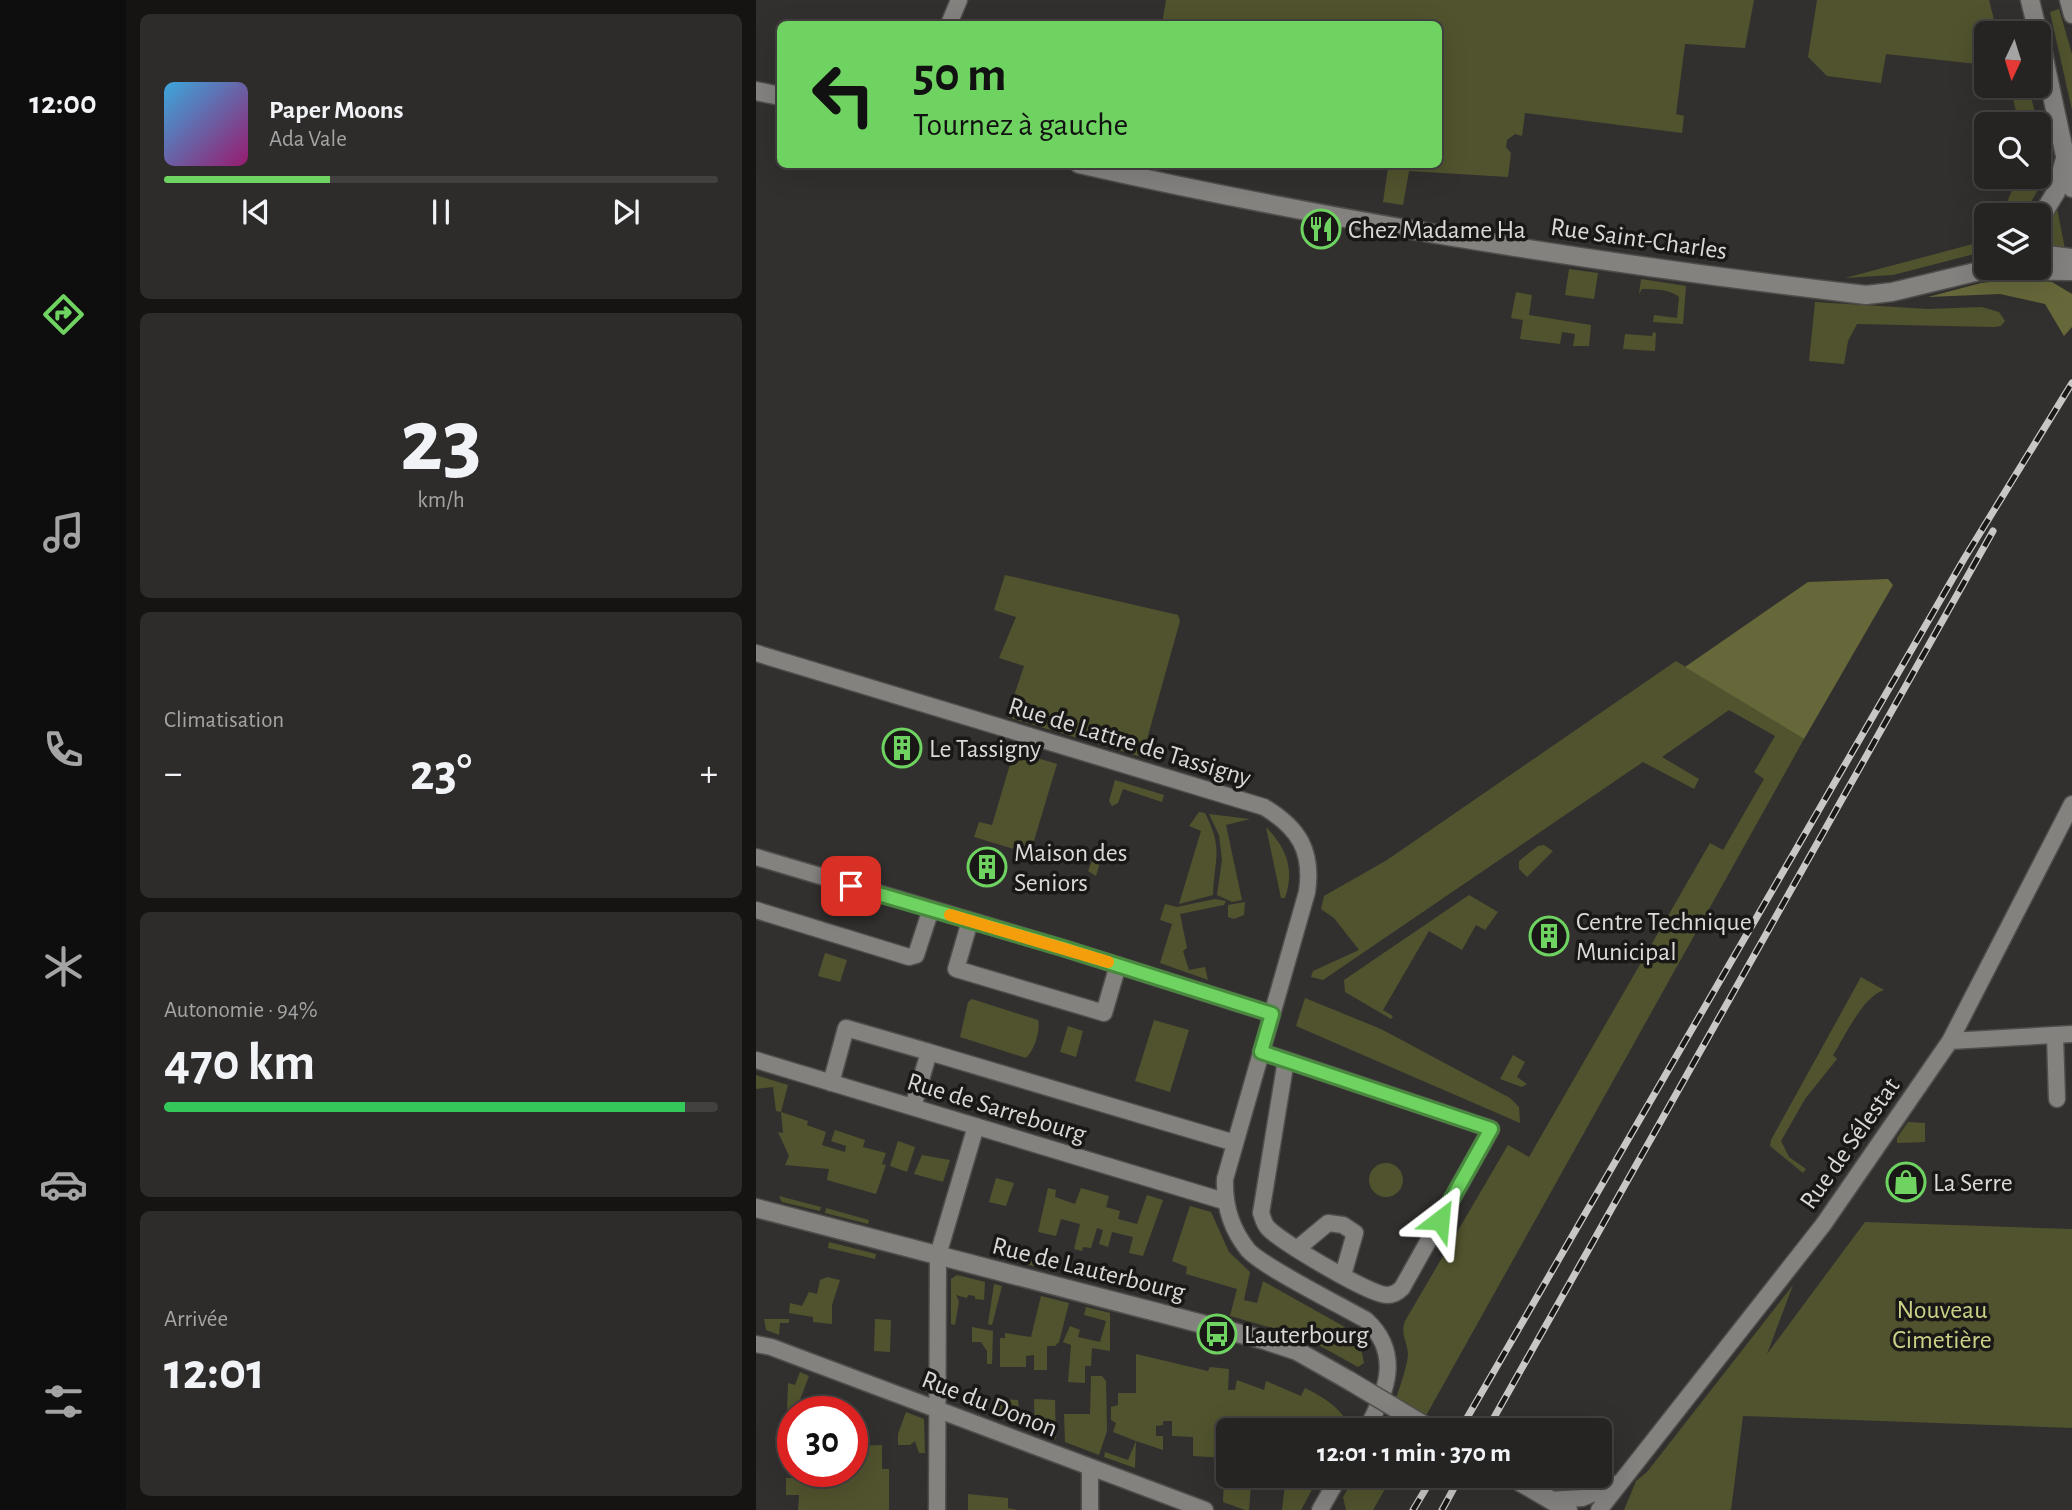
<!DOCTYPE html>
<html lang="fr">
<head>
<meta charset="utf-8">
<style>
  :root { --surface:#262422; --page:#2e2c2a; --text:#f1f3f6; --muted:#a4a4a5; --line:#424140; --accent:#6ed360 }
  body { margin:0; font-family:"Alegreya Sans",sans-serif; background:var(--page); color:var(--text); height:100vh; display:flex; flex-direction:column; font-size:26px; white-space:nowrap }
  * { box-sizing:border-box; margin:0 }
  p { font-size:23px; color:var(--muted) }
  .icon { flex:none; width:38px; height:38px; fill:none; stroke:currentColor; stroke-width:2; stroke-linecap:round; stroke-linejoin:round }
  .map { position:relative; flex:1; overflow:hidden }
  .details { display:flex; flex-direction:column; gap:14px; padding:14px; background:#151413; width:630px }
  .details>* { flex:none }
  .top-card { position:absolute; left:21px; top:21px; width:665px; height:147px; border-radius:10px; box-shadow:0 7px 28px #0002,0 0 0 2px var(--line); background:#6ed360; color:#111; overflow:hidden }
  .needle { width:46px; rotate:184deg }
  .buttons { position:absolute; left:1218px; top:21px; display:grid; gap:14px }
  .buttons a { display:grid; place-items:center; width:77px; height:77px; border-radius:10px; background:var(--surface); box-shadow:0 7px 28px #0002,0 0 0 2px var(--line); font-size:35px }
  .speed { position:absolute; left:21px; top:1396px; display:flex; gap:14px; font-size:35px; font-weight:700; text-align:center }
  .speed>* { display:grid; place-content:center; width:91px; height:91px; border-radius:50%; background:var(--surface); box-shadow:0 7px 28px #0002,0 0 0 2px var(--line); line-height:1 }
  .speed .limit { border:10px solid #d22; background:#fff; color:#111 }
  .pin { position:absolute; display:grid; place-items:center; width:60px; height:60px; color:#fff; margin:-30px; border-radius:14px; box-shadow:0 4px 10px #0006 }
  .me { position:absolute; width:77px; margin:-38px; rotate:29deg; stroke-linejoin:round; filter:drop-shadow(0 0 5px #0008) }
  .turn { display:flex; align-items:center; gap:24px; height:147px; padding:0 21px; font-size:32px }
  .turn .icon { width:91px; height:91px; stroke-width:2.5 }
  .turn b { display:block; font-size:49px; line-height:60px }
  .big { font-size:52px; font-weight:600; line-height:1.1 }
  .details .tile { flex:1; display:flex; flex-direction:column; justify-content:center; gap:10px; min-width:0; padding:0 24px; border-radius:10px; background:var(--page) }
  .details .dial { align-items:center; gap:0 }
  .dial b { font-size:91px; line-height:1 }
  .song { display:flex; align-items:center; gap:21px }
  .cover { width:84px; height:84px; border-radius:10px; background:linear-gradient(135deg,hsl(200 70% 55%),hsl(320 70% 35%)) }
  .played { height:7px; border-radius:4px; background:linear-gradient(90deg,var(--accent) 30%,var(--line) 30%) }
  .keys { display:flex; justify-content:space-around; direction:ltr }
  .heat { display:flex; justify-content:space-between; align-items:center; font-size:38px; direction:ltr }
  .charge { height:10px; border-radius:5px; background:linear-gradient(90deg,#34c759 94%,var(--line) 0) }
  .trip { position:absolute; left:460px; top:1418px; width:396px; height:70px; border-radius:10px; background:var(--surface); box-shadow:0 7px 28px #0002,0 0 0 2px var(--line); font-weight:600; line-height:70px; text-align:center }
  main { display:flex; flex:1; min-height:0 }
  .tabs { display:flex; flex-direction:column; width:126px; justify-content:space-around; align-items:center; background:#0f0e0e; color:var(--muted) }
  .tabs .icon { width:49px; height:49px }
  .tabs .current { color:var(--accent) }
  .tabs b { font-size:32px; color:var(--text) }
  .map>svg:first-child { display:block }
</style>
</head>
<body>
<main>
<nav class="tabs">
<b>12:00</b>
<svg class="icon current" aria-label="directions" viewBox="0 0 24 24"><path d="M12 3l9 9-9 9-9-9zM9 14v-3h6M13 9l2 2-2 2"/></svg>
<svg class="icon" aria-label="music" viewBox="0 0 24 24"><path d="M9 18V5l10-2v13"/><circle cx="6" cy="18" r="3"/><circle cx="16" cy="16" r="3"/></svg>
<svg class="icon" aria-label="phone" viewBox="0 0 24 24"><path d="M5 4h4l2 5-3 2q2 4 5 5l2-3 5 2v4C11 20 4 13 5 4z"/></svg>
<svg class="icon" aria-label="climate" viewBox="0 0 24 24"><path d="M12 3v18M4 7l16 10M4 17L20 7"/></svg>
<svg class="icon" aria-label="car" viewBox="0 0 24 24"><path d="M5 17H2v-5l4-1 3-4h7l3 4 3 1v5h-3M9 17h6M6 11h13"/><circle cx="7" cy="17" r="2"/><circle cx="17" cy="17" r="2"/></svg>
<svg class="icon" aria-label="filters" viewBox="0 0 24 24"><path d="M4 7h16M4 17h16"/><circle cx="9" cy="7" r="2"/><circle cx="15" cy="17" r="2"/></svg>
</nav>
<section class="details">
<div class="tile">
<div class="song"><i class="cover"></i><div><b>Paper Moons</b><p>Ada Vale</p></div></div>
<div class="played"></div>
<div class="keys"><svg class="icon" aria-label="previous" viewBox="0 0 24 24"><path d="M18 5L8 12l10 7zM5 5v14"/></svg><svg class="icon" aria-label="pause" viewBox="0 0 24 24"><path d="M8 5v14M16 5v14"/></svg><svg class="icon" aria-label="next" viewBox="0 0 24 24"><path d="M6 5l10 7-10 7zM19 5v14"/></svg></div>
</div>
<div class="tile dial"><b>23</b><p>km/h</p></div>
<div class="tile"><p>Climatisation</p>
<div class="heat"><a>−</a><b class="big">23°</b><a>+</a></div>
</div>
<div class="tile"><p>Autonomie · 94%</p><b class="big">470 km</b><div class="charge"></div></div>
<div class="tile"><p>Arrivée</p><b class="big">12:01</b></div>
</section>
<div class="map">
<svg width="1316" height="1510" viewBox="0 0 1316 1510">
  <rect width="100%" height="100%" fill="#32302e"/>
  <!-- green -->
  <path fill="#51532e" d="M410,0H998L989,48L929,44L920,114L928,116L926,133L769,113L766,136L759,134L751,140L750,147L755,153L752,177L653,171L647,205L627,202L632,168L616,165L682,164V24H406Z
    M1061,0H1233L1239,24L1256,19L1259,33H1230V65L1130,54L1125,83L1071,76L1052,57Z
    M1303,9L1316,54V110L1294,12Z
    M1254,86H1272L1282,124H1263Z
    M1283,127L1291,175L1267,215H1241L1250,204L1262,177H1283Z
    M1300,203L1309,249L1283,250V233Z
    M1230,228V251L1137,275L1089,278L1217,244Z
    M813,269L842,273L838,299L809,295Z
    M885,279L930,286L927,324L897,322L898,315L921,318L923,297C914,289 898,289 886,289L883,294Z
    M760,292L776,295L773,315L835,325L833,346H817L819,334L806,332L804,344L764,339L767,320L755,318Z
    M1059,302L1172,309L1226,307L1243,312L1249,321L1245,326L1238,327L1101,324L1092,341L1088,364L1053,361Z
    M897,332L900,333L899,351L867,349L869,334L896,336Z
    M249,575L422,615L424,621L386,757L251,717L268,666L243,658L260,617L238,610Z
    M920,661L1048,739L662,1430H626C634,1417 652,1368 652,1354C651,1340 644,1335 649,1321L752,1145L773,1157L954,843L967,850L1008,779L998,772L1019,736L973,710L906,757L943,779L938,789L887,762L567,980L555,977L557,971L603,950L578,918L565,909L568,896L631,860Z
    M258,751L301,764L274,854L218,837L223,822L236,825Z
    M359,780L408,795L406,802L367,789L362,803L356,806L353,801Z
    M443,812L449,813C468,851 458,857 457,895L423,904L445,831L433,826Z
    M453,814L494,819L470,825L486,900L476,902L461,895L466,860L463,835Z
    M510,827C530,848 539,868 529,898H525Z
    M788,845L797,851L771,877L763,869V861L782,846Z
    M341,848L348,850L340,876L332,871Z
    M713,895L742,912L729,930L720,925L706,950L673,931L627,1010L637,1016L635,1019L589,992L588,980Z
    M459,899L470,901L468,905L424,914L431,948L427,951L433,970L449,967L452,980L404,963L416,924L404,920L409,904L421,907Z
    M489,902L488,915L478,919L472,917V905Z
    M69,953L91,960L84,982L62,976Z
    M1105,977L1128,990C1106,997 1089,1037 1077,1055L1081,1059L1049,1099L1025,1141L1033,1157L1050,1169L1047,1173L1014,1146L1015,1140Z
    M549,998L625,1029L754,1098L763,1107L764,1123L540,1026Z
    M216,999L282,1020C285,1030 278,1051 270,1058L204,1037L212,1002Z
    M398,1020L433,1030L414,1092L379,1081Z
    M312,1026L327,1031L320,1057L304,1052Z
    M757,1055L769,1062L761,1077L771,1084L766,1087L744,1079Z
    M0,1075L32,1085L25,1112L52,1121L51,1125L70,1132L66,1145L89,1152L90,1146L75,1141L79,1130L109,1140L107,1147L130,1153L126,1164L130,1165L120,1194L71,1180L73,1169L29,1165L33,1156L22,1132L27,1133L25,1112L20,1111L17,1087L0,1089Z
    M1152,1122L1169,1123V1142L1141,1143V1138Z
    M142,1141L159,1147L151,1172L134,1166Z
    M166,1155L194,1160L187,1182L158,1174Z
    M613 1180a17 17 0 1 1 34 0a17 17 0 1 1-34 0Z
    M240,1178L258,1183L250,1206L233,1202Z
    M292,1188L300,1190L299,1197L319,1204L325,1188L353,1196L350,1207L364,1211L362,1219L381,1224L391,1195L407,1200L387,1256L373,1253L377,1237L356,1232L352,1247L343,1244L347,1230L341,1228L335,1248L327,1247L326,1251L318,1249L324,1224L305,1219L300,1236L282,1232Z
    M23,1196L65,1207L64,1211L26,1202Z
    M434,1206L455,1212L473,1252L494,1272L488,1300L501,1303L507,1281L596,1331L604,1342L608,1363L602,1367L548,1337L474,1316L481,1289L430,1274L431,1267L416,1261Z
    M70,1208L113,1220L112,1224L69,1213Z
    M1109,1222L1316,1229V1428L987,1416L975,1510H868L880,1481L891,1472L1037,1285L1011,1354Z
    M73,1242L120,1254L119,1259L72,1248Z
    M258,1256L295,1266L294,1270L257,1261Z
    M201,1275L229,1282L228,1300L219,1299V1296L212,1295L211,1298L200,1295L203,1301L199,1325L195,1324V1279Z
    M71,1277L84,1280L76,1305V1324L57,1322V1317L33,1313L34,1303L46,1306L53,1292L61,1294L64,1280Z
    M238,1284L246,1286L236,1325L232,1324Z
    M285,1296L313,1303L303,1342L299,1346H291V1370H278V1355L270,1356V1367H244V1338H249V1333L275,1337Z
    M330,1307L354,1313V1351L336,1348L335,1366H329V1383L312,1382L315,1345L307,1342L314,1326L324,1330L322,1337L344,1342L350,1321L328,1315Z
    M8,1319H33V1323H24L23,1335L10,1330Z
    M119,1319L135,1320L134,1352L118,1351Z
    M216,1327L237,1331L236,1364H231V1351L225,1342H216Z
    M380,1354L452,1371L454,1367L473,1369L472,1390H479L481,1380L508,1390L510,1381L545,1396L549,1388C565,1396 585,1407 592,1425L589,1430H472V1475H496L493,1510H489L467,1502L469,1458L437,1456V1437L416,1436V1421H407V1425L400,1426V1436H407V1450L380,1441L379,1468L348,1457L349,1452L372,1460L380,1441L357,1432L360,1423L355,1420V1407L362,1405V1393H380Z
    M44,1372L53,1376L42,1405L53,1412H31L32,1383L39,1385Z
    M335,1376H346L350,1381L351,1431L343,1455L309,1442L308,1414H334Z
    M243,1399L262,1400L264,1425L244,1418Z
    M278,1399L299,1400L300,1439L279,1431Z
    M150,1412L168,1419L169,1453H163L159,1441L154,1445H142V1434Z
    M26,1418L37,1419V1462H34L35,1444H26Z
    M96,1429L102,1432V1446L126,1445V1469H133V1510H42L43,1495H30V1478H40V1472H96Z
    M530,1475H564L545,1510H526Z
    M600,1475H637L617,1510H590L587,1497Z
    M212,1494L252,1498V1508L262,1510H212Z"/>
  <!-- forest -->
  <path fill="#66683a" d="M1261,279L1296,282L1316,294V327L1308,336L1289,304L1244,294L1172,297L1225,283Z
    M1132,579L1137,585L1048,739L929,667L1052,582Z"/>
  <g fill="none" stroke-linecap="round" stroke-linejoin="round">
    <defs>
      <path id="street" d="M1312,0L1316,15
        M193,24L203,0
        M0,653L508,807C543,828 557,851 551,892L469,1179C468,1205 475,1229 492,1250C507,1267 586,1306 610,1320C646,1353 631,1392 610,1430
        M0,857L307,948L516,1014
        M0,910L153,957L160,955L175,909
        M214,921L200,969L348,1013L362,965
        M1299,1035L1301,1099
        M1194,1041L1316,1034
        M505,1052L530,1060L735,1129L646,1288C642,1292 637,1295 631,1295C614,1295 525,1242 512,1228C508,1224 507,1218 505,1213L530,1060
        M0,1060L468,1201
        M75,1083L90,1028L173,1052
        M157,1107L173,1052L479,1143
        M542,1248L572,1223L587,1225L599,1233L587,1275
        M0,1344L15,1347L449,1510
        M794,1500L826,1498L863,1483
        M181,1510L182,1255L220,1126
        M334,1510V1467
        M564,1510L584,1475
        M843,1510L1067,1225L1194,1041L1316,804"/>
      <path id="secondary" d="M1274,0L1282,33
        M1283,35L1316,188
        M0,91L24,96
        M323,164C583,223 846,264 1110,295L1136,292L1236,268
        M1283,220L1300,192L1308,162
        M1283,254L1316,258
        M1229,270L1316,271
        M0,1208L508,1340L541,1351L594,1381
        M752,1475L812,1510"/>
    </defs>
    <!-- street casing -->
    <use href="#street" stroke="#504e4c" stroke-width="19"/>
    <!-- secondary casing -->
    <use href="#secondary" stroke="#504e4c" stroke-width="21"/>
    <!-- street -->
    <use href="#street" stroke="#84827f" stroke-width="16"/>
    <!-- secondary -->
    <use href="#secondary" stroke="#84827f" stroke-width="18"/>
    <defs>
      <path id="rail" d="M704,1430L1208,559L1316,383
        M731,1430L1237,531
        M657,1510L678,1475
        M686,1510L705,1475"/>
    </defs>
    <!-- rail casing -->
    <use href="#rail" stroke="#c9c7c5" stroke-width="7"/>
    <!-- rail -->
    <use href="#rail" stroke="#191817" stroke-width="4.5" stroke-dasharray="13" stroke-linecap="butt"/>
    <defs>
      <path id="secondary-bridge" d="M594,1381L676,1430"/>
    </defs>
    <!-- secondary-bridge casing -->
    <use href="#secondary-bridge" stroke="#504e4c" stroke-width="21" stroke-linecap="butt"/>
    <!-- secondary-bridge -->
    <use href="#secondary-bridge" stroke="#84827f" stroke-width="18"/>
  </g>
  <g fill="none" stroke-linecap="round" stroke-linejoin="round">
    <defs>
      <path id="route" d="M95,886L307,948L516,1014L505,1052L735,1129L684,1220"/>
    </defs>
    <!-- route casing -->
    <use href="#route" stroke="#48893e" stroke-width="18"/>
    <!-- route -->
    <use href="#route" stroke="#6ed360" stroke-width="12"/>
    <!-- slow -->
    <path stroke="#f59e0b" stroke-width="12" d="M194,915L352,962"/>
  </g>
  <!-- icons -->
  <defs>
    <symbol id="restaurant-ring" viewBox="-11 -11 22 22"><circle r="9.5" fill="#191817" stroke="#6ed360" stroke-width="1.5"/><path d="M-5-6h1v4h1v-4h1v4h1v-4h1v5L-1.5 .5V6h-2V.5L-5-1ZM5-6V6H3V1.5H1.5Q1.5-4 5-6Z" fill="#6ed360"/></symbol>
    <symbol id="building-ring" viewBox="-11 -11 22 22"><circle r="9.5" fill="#191817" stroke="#6ed360" stroke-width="1.5"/><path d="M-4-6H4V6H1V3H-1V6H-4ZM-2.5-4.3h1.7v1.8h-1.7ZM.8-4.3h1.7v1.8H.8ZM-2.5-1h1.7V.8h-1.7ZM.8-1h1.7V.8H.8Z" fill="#6ed360"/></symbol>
    <symbol id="shop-ring" viewBox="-11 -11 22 22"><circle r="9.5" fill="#191817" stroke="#6ed360" stroke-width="1.5"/><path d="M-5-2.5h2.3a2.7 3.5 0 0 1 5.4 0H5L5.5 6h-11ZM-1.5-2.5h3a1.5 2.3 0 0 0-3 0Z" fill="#6ed360"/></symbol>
    <symbol id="bus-ring" viewBox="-11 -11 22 22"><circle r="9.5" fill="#191817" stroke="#6ed360" stroke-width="1.5"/><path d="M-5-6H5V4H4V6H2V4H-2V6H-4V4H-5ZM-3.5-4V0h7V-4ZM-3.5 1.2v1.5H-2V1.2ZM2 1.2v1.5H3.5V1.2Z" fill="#6ed360"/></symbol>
  </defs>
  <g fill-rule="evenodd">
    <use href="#restaurant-ring" x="543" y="207" width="44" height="44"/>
    <use href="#building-ring" x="124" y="726" width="44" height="44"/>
    <use href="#building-ring" x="209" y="845" width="44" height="44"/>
    <use href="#building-ring" x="771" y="914" width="44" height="44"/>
    <use href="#shop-ring" x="1128" y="1160" width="44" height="44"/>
    <use href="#bus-ring" x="439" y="1312" width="44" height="44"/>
  </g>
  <g text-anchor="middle" stroke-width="7" stroke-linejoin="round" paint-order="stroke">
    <!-- poi labels -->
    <g font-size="26" fill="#dbd9d8" stroke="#191817" text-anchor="start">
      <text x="592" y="238">Chez Madame Ha</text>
      <text x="173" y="757">Le Tassigny</text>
      <text x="258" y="861">Maison des<tspan x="258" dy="30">Seniors</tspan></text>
      <text x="820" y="930">Centre Technique<tspan x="820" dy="30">Municipal</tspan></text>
      <text x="1177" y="1191">La Serre</text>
      <text x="488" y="1343">Lauterbourg</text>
    </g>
    <!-- street labels -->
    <g font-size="26" fill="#dbd9d8" stroke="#191817">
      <text transform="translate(883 238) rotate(8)" y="9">Rue Saint-Charles</text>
      <text transform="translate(374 741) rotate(17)" y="9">Rue de Lattre de Tassigny</text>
      <text transform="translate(241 1107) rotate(17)" y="9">Rue de Sarrebourg</text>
      <text transform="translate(1093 1143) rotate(-55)" y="9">Rue de Sélestat</text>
      <text transform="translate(333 1268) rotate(14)" y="9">Rue de Lauterbourg</text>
      <text transform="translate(234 1403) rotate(21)" y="9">Rue du Donon</text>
    </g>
    <!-- park labels -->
    <g font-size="26" fill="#ccd186" stroke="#191817">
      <text x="1186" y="1318">Nouveau<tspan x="1186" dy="30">Cimetière</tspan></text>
    </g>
  </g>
</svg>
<div class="buttons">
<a><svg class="needle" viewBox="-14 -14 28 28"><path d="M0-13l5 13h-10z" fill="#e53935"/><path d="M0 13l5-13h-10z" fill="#a4a4a5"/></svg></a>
<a><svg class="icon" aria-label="search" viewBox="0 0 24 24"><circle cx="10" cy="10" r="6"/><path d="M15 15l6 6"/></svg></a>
<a><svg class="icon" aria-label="layers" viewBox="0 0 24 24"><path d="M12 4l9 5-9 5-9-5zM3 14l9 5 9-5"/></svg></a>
</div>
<div class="speed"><div class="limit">30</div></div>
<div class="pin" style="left:95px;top:886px;background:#d93025"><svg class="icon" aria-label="arrive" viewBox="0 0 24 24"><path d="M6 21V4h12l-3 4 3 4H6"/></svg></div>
<svg class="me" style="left:684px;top:1220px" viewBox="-20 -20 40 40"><path d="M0-17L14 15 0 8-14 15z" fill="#6ed360" stroke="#fff" stroke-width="4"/></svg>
<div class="trip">12:01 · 1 min · 370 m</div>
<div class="top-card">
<div class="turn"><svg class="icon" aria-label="left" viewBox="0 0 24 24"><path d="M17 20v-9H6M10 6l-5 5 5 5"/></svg><div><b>50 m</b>Tournez à gauche</div></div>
</div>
</div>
</main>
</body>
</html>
